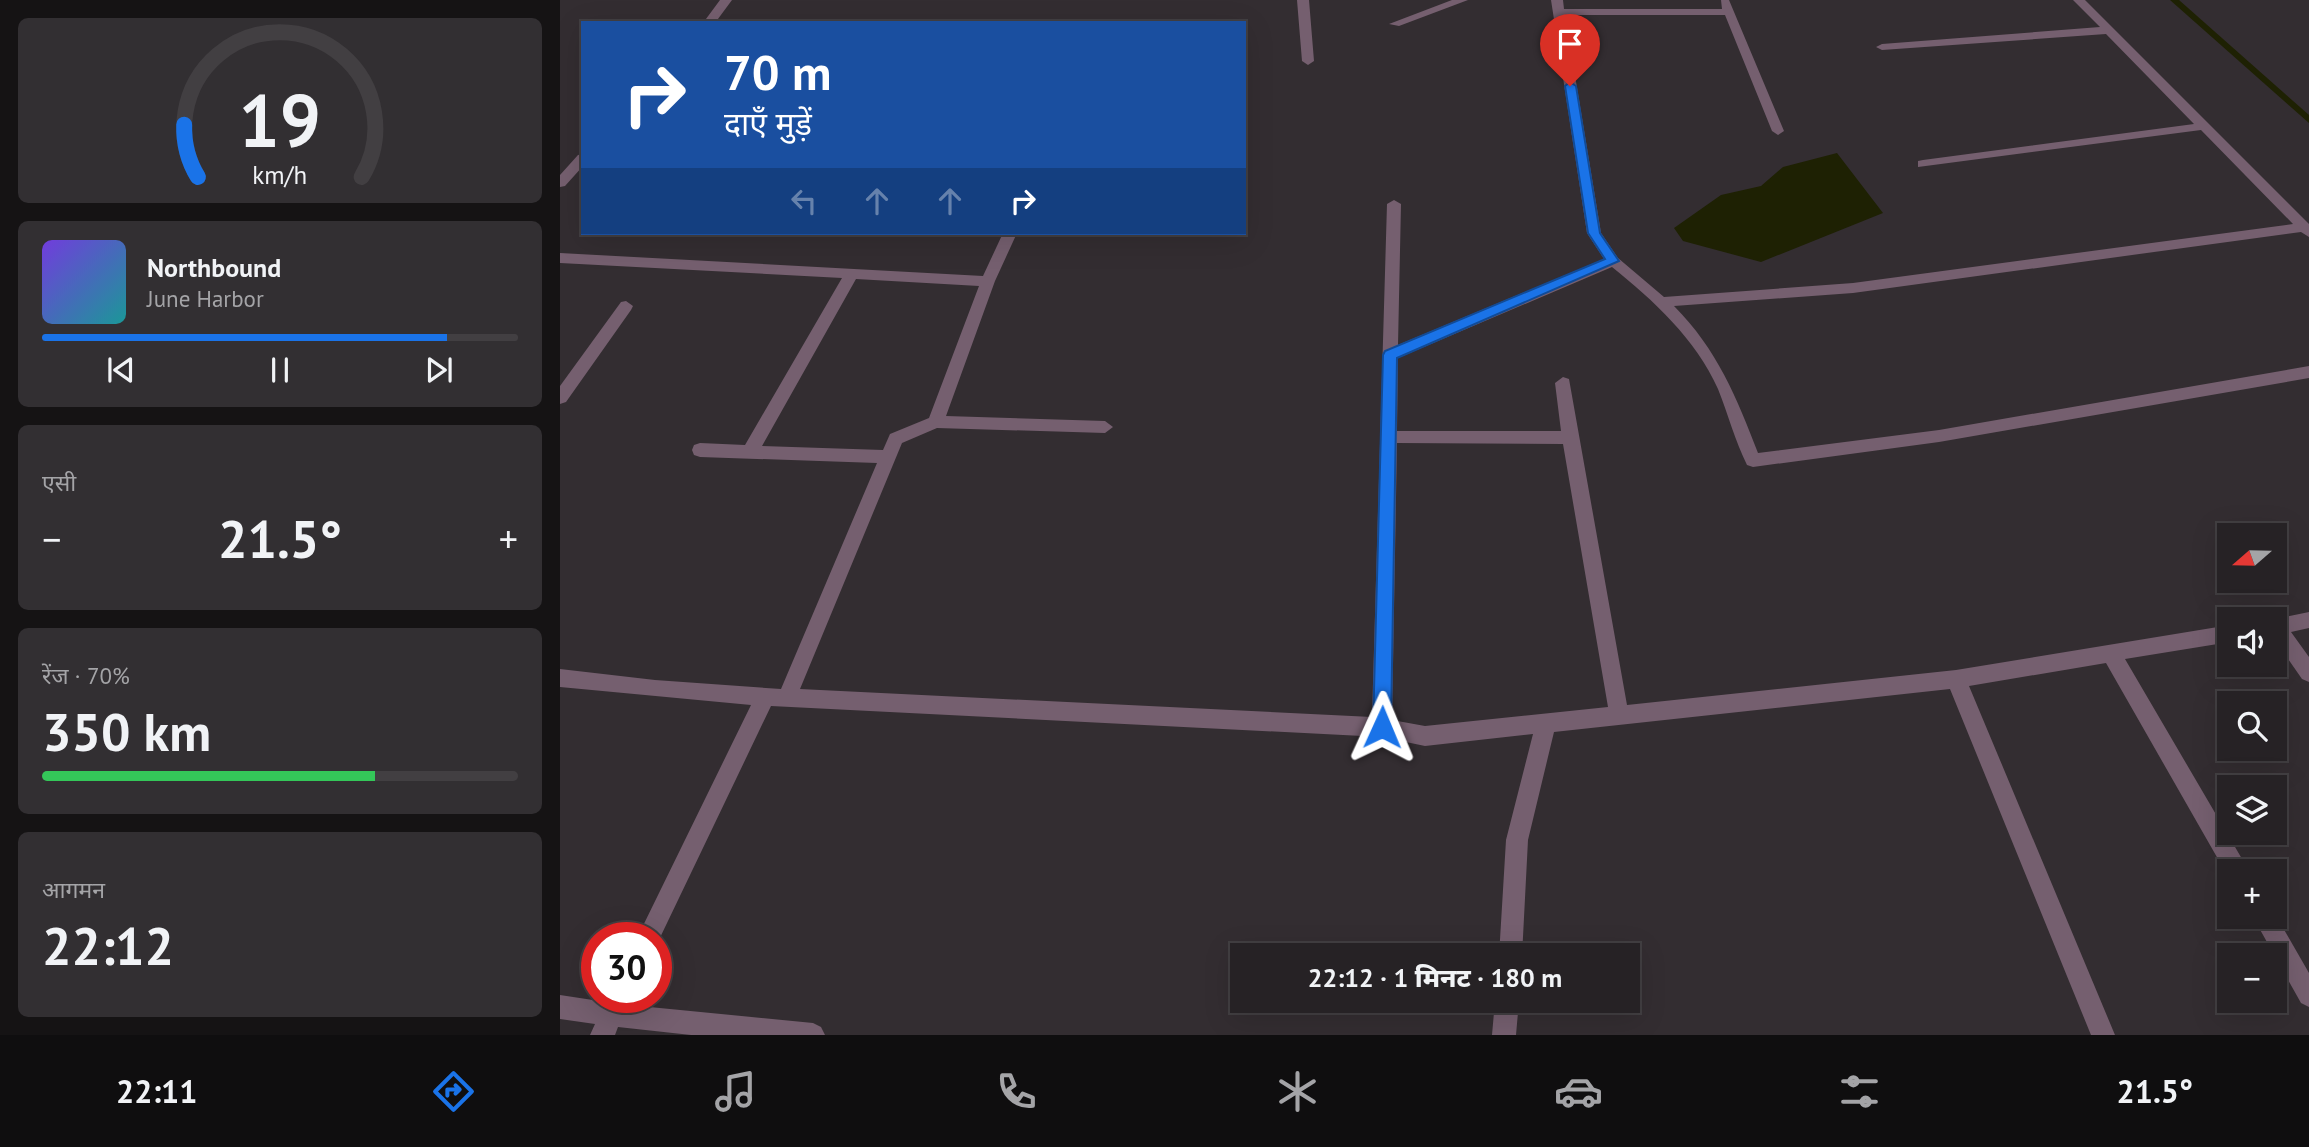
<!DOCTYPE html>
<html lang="hi">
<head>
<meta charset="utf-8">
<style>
  :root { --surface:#262225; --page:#322f32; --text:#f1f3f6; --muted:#a4a4a7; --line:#423f42; --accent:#1a73e8 }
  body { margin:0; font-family:"PT Sans","Noto Sans Devanagari",sans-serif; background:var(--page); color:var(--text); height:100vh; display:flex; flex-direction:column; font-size:26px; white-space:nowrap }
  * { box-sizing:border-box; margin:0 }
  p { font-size:23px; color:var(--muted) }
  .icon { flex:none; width:38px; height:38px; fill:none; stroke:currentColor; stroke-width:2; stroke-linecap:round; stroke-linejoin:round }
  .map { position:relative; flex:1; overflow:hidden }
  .details { display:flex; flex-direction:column; gap:18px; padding:18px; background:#151314; width:560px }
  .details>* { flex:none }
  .guide { position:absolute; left:21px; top:21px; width:665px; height:214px; border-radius:0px; box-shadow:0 7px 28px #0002,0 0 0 2px var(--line); background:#1a4fa0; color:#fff; overflow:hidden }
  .needle { width:46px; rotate:250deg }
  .fabs { position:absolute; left:1657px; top:523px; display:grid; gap:14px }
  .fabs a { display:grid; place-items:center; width:70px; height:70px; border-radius:0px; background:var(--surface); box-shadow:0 7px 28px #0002,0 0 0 2px var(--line); font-size:35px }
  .speed { position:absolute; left:21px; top:922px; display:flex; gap:14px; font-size:35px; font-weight:700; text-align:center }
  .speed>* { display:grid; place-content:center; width:91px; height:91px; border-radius:50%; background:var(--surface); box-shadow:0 7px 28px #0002,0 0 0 2px var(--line); line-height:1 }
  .speed .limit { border:10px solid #d22; background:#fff; color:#111 }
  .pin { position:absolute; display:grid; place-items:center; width:60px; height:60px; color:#fff; margin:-72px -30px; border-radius:50% 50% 50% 0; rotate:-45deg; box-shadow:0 0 7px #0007 }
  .pin .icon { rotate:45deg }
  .me { position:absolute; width:77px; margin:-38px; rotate:1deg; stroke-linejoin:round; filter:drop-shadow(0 0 5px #0008) }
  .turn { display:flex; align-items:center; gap:24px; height:147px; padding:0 28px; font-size:32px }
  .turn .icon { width:91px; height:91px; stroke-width:2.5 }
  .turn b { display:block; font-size:49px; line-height:60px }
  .lanes { display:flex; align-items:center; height:66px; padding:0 28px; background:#0003; justify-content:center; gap:35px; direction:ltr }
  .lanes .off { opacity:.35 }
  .big { font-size:52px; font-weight:800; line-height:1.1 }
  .details .tile { flex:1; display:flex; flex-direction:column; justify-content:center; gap:10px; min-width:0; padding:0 24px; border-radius:10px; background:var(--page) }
  .details .dial { align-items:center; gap:0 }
  .dial svg { height:182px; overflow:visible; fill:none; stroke:var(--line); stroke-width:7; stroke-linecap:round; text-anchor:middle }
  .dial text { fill:var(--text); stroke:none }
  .song { display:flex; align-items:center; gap:21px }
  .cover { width:84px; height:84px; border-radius:10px; background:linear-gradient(135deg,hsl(260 70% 55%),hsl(180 70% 35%)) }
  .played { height:7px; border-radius:4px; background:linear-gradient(90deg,var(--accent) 85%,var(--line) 85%) }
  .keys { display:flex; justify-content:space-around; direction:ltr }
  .heat { display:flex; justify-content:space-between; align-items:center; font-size:38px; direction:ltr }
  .charge { height:10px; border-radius:5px; background:linear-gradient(90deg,#34c759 70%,var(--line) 0) }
  .trip { position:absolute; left:670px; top:943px; width:410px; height:70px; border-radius:0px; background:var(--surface); box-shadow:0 7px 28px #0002,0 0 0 2px var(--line); font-weight:800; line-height:70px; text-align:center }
  .tab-bar { display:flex; height:112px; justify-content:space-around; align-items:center; background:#0f0e0f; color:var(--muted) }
  .tab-bar .icon { width:49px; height:49px }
  .tab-bar .selected { color:var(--accent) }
  .tab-bar b { font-size:32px; color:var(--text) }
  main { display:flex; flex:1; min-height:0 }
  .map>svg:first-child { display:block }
</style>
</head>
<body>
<main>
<section class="details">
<div class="tile dial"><svg viewBox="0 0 100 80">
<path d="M14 69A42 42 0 1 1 86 69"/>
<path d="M14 69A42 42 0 0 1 8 46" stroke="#1a73e8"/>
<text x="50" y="56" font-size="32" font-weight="700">19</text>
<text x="50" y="72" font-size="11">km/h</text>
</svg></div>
<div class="tile">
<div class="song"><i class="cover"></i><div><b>Northbound</b><p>June Harbor</p></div></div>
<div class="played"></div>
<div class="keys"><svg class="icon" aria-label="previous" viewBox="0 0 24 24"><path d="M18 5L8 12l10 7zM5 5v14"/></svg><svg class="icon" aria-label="pause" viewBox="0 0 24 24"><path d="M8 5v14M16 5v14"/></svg><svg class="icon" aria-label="next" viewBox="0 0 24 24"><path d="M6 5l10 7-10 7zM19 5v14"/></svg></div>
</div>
<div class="tile"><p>एसी</p>
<div class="heat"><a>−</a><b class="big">21.5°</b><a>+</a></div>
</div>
<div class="tile"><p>रेंज · 70%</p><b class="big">350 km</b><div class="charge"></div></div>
<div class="tile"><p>आगमन</p><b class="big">22:12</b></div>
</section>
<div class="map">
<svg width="1749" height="1035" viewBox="0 0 1749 1035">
  <rect width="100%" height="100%" fill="#332d31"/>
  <!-- water -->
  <path fill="#1e2103" d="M1277,153L1323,213L1201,262L1123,241L1114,228L1161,195L1201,186L1223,167Z"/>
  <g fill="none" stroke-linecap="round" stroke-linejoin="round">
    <!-- stream -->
    <path fill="#1e2103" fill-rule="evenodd" d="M1610,0H1619L1749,115V123Z"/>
    <!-- street -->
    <path fill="#755f6f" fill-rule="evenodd" d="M160,0H172L155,23H143Z
      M737,0H749L754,61L748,65L742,61Z
      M892,0H908L839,26L829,24Z
      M991,0H1003L1004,9H1162L1161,0H1169L1224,131L1218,135L1212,131L1165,15H1005L1041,233L1058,258L1104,297L1293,283L1733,224L1641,130L1358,167V161L1363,160L1634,124L1546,34L1322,50L1316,47L1322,44L1540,27L1513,0H1525L1749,224V237L1741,232L1293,293L1114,306C1157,349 1177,398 1198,453L1379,430L1749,366V378L1379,442L1193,467L1187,465C1175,441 1168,414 1158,389C1136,339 1093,300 1052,267L838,358L837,431H1001L995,383L1003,377L1009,379L1067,705L1396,670L1670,625V642L1565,659L1685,864L1688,872H1670V880L1546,663L1409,686L1555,1035H1531L1390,689L994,732L968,840L962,956H939L946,840L973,734L865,746L822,737L211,706L96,946V938H77L191,705L0,687V669L95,680L221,689L317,463L140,457L134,455L132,450L134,445L140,443L185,445L282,278L0,263V253L423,276L443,233H457L435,281L386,416L545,421L553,427L545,433L377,428L342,443L240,689L812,717L827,204L834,200L841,204L838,345L1044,259L1027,233ZM296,279L419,286L369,418L330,434L323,450L202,446ZM837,443L1003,444L1048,707L865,726L832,720Z
      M23,154V166L5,186L0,187V175L18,155Z
      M66,301L73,306L71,310L6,402L0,404V386L61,302Z
      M1749,612V628L1731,632L1749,657V682L1742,679L1715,640V620H1710Z
      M1715,914L1749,973V1007L1741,1003L1693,917H1715Z
      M0,995L46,1002L48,998H72L69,1005L253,1023L261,1027L265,1035H131L58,1027L55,1035H30L35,1024L0,1019Z
      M935,1001H959L956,1035H932Z"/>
  </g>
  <!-- route -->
  <path fill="#1a73e8" stroke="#114b97" stroke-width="2" d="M1010,82L1016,86L1040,233L1059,261L837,358L831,727L829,733L822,735L816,733L813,727L823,355L825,351L1045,259L1028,233L1005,86Z"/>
</svg>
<div class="fabs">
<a><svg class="needle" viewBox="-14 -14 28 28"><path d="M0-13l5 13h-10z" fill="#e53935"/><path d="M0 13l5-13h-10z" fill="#a4a4a7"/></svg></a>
<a><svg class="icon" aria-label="sound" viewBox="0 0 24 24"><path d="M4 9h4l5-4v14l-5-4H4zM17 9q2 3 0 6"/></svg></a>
<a><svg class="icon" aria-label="search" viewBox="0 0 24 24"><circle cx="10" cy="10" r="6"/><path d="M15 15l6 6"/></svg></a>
<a><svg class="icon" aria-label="layers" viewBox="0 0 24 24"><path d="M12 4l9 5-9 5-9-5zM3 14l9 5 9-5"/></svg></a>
<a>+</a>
<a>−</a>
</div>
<div class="speed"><div class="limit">30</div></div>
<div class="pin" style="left:1010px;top:86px;background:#d93025"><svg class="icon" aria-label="arrive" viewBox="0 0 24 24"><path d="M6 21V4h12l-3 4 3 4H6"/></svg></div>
<svg class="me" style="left:822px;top:727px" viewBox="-20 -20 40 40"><path d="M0-17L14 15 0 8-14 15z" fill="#1a73e8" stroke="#fff" stroke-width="4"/></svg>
<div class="trip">22:12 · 1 मिनट · 180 m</div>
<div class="guide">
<div class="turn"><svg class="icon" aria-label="right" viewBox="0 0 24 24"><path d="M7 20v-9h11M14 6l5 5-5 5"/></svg><div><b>70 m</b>दाएँ मुड़ें</div></div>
<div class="lanes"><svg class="icon off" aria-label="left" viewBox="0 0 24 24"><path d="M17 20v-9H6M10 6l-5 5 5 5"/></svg><svg class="icon off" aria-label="ahead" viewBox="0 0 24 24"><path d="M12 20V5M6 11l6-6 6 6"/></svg><svg class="icon off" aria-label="ahead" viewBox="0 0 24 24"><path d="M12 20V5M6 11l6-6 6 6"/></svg><svg class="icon" aria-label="right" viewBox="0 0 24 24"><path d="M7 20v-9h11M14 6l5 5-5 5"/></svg></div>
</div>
</div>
</main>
<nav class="tab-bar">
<b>22:11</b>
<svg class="icon selected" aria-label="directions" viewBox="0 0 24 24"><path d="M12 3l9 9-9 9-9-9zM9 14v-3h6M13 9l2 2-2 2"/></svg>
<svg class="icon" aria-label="music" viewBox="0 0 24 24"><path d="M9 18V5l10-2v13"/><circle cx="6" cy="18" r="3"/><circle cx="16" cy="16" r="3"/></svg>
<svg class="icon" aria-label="phone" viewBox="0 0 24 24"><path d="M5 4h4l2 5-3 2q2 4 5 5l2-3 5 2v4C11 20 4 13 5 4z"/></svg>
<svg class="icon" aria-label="climate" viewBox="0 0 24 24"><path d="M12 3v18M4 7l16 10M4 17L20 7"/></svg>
<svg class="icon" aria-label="car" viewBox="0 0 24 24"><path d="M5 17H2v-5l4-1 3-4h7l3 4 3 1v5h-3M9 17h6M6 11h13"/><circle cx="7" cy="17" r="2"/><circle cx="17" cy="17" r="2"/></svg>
<svg class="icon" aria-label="filters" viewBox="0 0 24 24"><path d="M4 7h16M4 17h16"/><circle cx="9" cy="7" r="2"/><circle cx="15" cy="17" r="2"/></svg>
<b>21.5°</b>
</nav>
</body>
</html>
